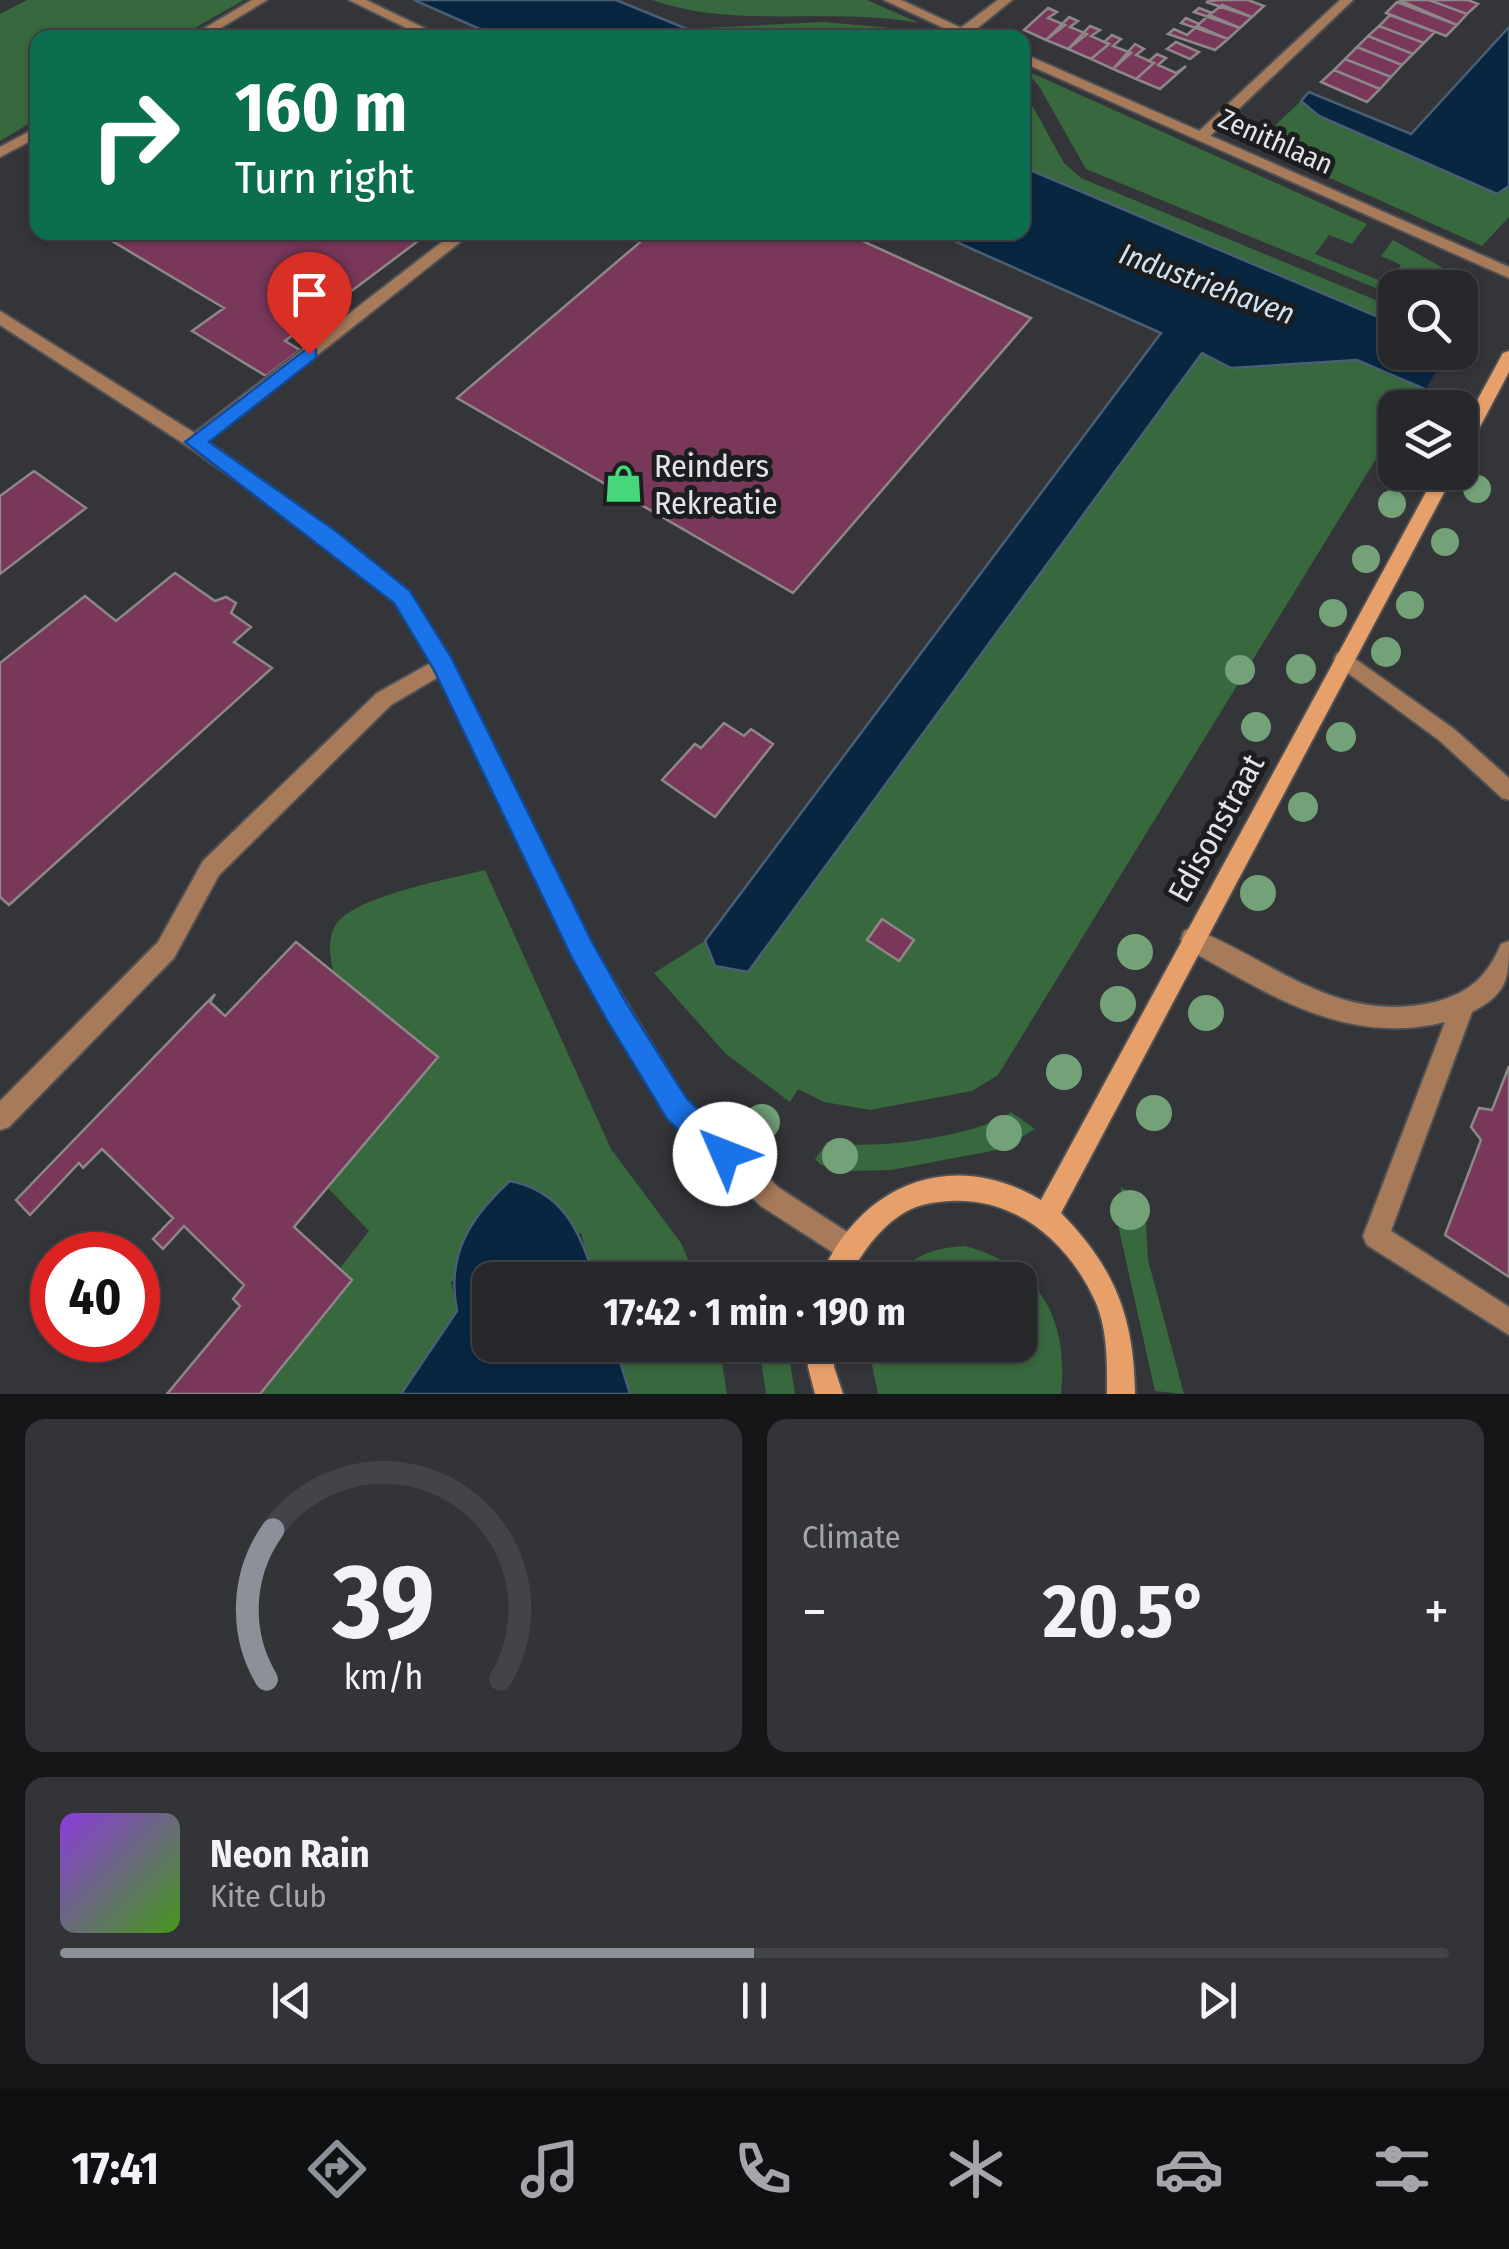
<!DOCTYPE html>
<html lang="en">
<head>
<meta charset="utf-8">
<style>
  :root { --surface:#26282b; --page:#323437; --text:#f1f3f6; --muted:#a4a6a9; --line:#424447; --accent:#8c9099 }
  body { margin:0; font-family:"Fira Sans Condensed",sans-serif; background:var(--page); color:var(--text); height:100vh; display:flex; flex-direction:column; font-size:38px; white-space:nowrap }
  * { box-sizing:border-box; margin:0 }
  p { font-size:32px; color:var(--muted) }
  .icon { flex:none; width:55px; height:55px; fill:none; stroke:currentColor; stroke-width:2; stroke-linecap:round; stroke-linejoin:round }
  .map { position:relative; height:1394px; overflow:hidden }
  .sheet { display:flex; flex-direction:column; gap:25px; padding:25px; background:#151618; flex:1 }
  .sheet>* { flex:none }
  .top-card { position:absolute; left:30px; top:30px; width:1000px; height:210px; border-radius:20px; box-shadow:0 2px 8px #0004,0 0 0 2px var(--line); background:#0b6e4f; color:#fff; overflow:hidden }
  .buttons { position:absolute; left:1378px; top:270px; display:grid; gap:20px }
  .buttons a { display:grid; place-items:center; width:100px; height:100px; border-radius:20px; background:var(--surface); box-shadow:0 2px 8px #0004,0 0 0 2px var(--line); font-size:50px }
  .speed { position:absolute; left:30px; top:1232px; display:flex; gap:20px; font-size:50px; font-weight:700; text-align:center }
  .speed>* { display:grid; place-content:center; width:130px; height:130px; border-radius:50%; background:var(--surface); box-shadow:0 2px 8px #0004,0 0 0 2px var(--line); line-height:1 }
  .speed .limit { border:15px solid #d22; background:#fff; color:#111 }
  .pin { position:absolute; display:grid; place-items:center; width:85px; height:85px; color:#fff; margin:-102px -42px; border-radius:50% 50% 50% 0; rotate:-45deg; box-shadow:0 0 10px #0007 }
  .pin .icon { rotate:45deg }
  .me { position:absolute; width:110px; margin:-55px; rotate:314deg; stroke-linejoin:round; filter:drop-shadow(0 0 8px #0008) }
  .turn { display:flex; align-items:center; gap:35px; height:210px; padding:0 40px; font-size:45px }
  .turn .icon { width:130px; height:130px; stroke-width:2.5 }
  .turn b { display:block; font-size:70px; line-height:85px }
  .big { font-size:75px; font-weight:700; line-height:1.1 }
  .sheet .card { flex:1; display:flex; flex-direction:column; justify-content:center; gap:15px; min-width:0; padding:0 35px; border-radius:20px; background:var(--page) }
  .sheet .dial { align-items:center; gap:0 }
  .dial svg { height:260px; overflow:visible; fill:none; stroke:var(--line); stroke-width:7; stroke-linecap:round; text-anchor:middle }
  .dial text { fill:var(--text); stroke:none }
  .song { display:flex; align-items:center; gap:30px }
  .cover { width:120px; height:120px; border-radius:15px; background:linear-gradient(135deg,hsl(270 70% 55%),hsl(100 70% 35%)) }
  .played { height:10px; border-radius:5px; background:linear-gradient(90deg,var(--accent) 50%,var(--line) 50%) }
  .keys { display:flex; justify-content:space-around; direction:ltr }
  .heat { display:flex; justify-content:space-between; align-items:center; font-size:55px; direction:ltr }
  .sheet .tiles { flex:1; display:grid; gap:25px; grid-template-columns:1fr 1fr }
  .card:last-child { grid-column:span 2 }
  .trip { position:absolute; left:472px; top:1262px; width:565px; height:100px; border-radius:20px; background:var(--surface); box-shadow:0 2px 8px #0004,0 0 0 2px var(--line); font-weight:700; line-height:100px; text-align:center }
  .tabs { display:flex; height:160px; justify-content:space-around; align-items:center; background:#0f1011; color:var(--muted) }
  .tabs .icon { width:70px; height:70px }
  .tabs .active { color:var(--accent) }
  .tabs b { font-size:45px; color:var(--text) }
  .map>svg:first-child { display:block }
</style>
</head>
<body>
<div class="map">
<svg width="1509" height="1394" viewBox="0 0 1509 1394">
  <rect width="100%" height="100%" fill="#333539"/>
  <!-- green -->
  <path fill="#38683d" d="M27,0H244L179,37L38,38L37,119L0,141V14Z
    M652,0H867L919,23C830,6 737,30 652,0Z
    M823,22L904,29L928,37L707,38L685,29Z
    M1025,70L1367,224L1352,244L1329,235L1315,254L1388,284L1401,265L1381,256L1393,240L1463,279L1462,323L1460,288H1395V296L1086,169L1039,86Z
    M1022,87L1064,163L1081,178L1395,308V324L1023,167Z
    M1301,101L1319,117L1497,194L1509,186V217L1482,246L1245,140L1243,134L1251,126L1267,133Z
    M1202,353L1231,368L1357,360L1425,390L1412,407L1395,408V428L998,1075L972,1091L870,1110L824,1102L798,1089L790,1102L726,1054L654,973L705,941L715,966Z
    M485,870L611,1149L681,1243L697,1280H594L581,1233L451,1282L457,1311L401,1394H260L352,1281L340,1268L369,1231L327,1187L438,1057L333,971C330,955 327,941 335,926C352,896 451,879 485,870Z
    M1011,1112L1035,1129L1002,1149L891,1170L850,1171L821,1165L815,1159L827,1142C870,1151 976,1137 1011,1112Z
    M1121,1187L1145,1203L1148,1260L1184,1394L1155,1391L1119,1229Z
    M965,1246C1040,1266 1069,1319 1061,1394H878L868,1345H1020V1280H889C913,1256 932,1248 965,1246Z
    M613,1345H719L727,1394H627Z
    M759,1345H787L795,1394H766Z"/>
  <!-- water -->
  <path fill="#092641" stroke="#4a5f73" stroke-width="2.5" d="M414,0H616L707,37H498Z
    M1509,27V186L1497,194L1319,116L1301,101L1309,92L1411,134Z
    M1023,167L1395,324V352H1460L1509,425L1357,360L1231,368L1202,353L748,972L715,966L705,941L1161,333L936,233L1022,232Z
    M510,1181C563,1191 581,1233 595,1280H490V1345H615L630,1394H401L457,1311C446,1256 469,1218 510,1181Z"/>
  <!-- pier -->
  <path fill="#333539" d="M1461,344L1509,363V430L1423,394L1447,353L1460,352Z"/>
  <!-- building -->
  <path fill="#79375a" stroke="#8d878a" stroke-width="2.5" d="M1217,0H1248L1264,6L1252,17L1206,2Z
    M1399,0H1429L1467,14L1457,25Z
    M1429,0H1468L1478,4L1467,14Z
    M1397,2L1457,25L1446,36L1386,13Z
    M1222,5L1252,17L1240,28L1194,12L1199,8L1212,13Z
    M1048,8L1057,12L1048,18L1065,25L1046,40L1024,30Z
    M1209,15L1240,28L1228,39L1181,23L1186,18L1199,24Z
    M1390,15L1435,32L1424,43L1379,26Z
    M1069,17L1078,21L1070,27L1087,34L1068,49L1046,40Z
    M1090,26L1100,30L1091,36L1109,44L1091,59L1068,49Z
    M1197,26L1228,39L1215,50L1168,34L1174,29L1187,35Z
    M1379,26L1424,43L1413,54L1368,36Z
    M1112,35L1121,39L1113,46L1131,53L1113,69L1091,59L1109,44L1104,42Z
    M1368,36L1413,54L1402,65L1357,47Z
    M1176,42L1199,52L1190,59L1167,49Z
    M1135,44L1144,49L1136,55L1154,63L1136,79L1113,69Z
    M1357,47L1402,65L1391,77L1345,59Z
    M1157,54L1166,58L1158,65L1176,73L1186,66L1160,89L1136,79L1154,63L1149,61Z
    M1345,59L1391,77L1380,89L1334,70Z
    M1334,70L1380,89L1367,102L1321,82Z
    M97,232H430L285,341L300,350L266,376L192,331L224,308Z
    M652,232H843L1031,318L793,593L457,398Z
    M34,471L86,508L0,574V496Z
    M175,573L215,601L226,597L236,603L231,613L251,627L234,642L272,668L9,905L0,897V663L85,596L116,621Z
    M724,723L744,736L751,729L773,744L715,817L662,780L695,744L701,748Z
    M882,919L914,940L899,961L867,940Z
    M296,942L438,1057L294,1227L352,1280L260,1394H167L240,1306L233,1299L244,1285L184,1226L163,1249L153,1239L173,1218L102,1149L83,1168L79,1163L30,1215L16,1200L215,994L210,1002L225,1016Z
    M1509,1066V1277L1445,1235L1481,1140L1471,1127L1479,1108L1492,1110Z"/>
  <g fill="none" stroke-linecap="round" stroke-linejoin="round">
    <defs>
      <path id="service" d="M252,0H267L204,38H188Z
        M349,0H366L445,38H427Z
        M38,127V137L0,157V147Z
        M455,232H473L201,447H189L186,442L189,437Z
        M1344,651L1454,729L1509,778V800L1502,798L1440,741L1337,665L1334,659L1337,653Z
        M443,656L450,658L453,664L450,670L391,705L219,875L174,958L9,1127L0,1130V1101L158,942L203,861L377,693Z
        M1192,928C1275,961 1337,1025 1435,1002C1469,993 1488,976 1501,944L1509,941C1509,979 1508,993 1472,1012L1391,1231L1509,1307V1335L1367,1245L1363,1236L1445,1022C1346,1047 1267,993 1184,947L1181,939L1184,931Z"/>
      <path id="minor" d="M998,0H1012L969,35H959V29Z
        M1340,0H1353L1207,139H1197V133Z"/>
      <path id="tertiary" d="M884,0H901L983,38H965Z
        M1022,53L1509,267V278L1022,62Z
        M0,311L201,437L335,532L409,592L450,658L589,941L686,1100L779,1188L855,1237L859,1246L855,1255L846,1259L837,1255L761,1206L668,1118L573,957L436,669L395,602L323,542L189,447L0,325Z"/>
      <path id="secondary" d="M1509,351V372L1466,453L1460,455V432L1503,353Z
        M1437,472H1455L1061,1213C1115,1268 1134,1317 1135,1394H1107C1107,1365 1108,1331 1096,1303C1070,1244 1017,1197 950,1201C932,1202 914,1205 899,1216C875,1233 861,1255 847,1280H819C858,1185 950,1146 1041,1200Z
        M808,1345H834V1367L843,1394H815L808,1367Z"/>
    </defs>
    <!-- service casing -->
    <use href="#service" stroke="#4f5155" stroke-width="4"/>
    <!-- minor casing -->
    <use href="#minor" stroke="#4f5155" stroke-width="4"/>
    <!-- tertiary casing -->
    <use href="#tertiary" stroke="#4f5155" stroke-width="4"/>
    <!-- secondary casing -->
    <use href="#secondary" stroke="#4f5155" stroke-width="4"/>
    <!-- service -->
    <use href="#service" fill="#a77a5a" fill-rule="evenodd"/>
    <!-- minor -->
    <use href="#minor" fill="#a77a5a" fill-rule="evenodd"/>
    <!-- tertiary -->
    <use href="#tertiary" fill="#a77a5a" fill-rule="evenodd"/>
    <!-- secondary -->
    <use href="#secondary" fill="#e8a06b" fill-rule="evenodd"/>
  </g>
  <!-- trees -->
  <g fill="#73a279">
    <circle cx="1477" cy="489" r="14"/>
    <circle cx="1392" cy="504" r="14"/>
    <circle cx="1445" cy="542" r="14"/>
    <circle cx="1366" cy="559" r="14"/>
    <circle cx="1410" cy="605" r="14"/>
    <circle cx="1333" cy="613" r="14"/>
    <circle cx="1386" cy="652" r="15"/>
    <circle cx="1301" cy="669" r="15"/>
    <circle cx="1240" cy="670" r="15"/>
    <circle cx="1256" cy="727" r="15"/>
    <circle cx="1341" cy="737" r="15"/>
    <circle cx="1303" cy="807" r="15"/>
    <circle cx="1258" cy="893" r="18"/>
    <circle cx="1135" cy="952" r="18"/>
    <circle cx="1118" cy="1004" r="18"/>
    <circle cx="1206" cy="1013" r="18"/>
    <circle cx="1064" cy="1072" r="18"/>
    <circle cx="1154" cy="1113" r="18"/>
    <circle cx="762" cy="1122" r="18"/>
    <circle cx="1004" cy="1133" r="18"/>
    <circle cx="840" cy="1156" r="18"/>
    <circle cx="1130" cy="1210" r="20"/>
  </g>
  <!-- route -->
  <path fill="#1a73e8" stroke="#114b97" stroke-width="2.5" d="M309,347L316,349V358L209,442L337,532L410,591L451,657L591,940L627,1004L687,1099L735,1144L739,1154L735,1164L725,1168L715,1164L667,1119L608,1022L572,958L434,670L394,603L185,442Z"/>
  <!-- icons -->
  <defs>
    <symbol id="shop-bare" viewBox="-9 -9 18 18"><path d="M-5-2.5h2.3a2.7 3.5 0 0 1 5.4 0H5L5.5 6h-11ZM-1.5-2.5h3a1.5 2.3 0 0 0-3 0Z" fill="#45d77a" stroke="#1b1d1f" stroke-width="2.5" paint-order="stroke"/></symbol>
  </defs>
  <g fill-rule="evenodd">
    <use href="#shop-bare" x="596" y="456" width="55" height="55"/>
  </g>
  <g text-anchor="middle" stroke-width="10" stroke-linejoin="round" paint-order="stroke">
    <!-- far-street labels -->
    <g font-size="28" fill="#e2e4e7" stroke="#1b1d1f">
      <text transform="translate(1276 141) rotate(24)" y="10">Zenithlaan</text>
    </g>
    <!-- far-water labels -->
    <g font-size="30" font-style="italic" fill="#d3e2f1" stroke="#1b1d1f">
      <text transform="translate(1207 284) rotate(20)" y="10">Industriehaven</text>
    </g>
    <!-- poi labels -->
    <g font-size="32" fill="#e2e4e7" stroke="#1b1d1f" text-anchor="start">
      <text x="654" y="477">Reinders<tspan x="654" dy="37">Rekreatie</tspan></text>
    </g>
    <!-- street labels -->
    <g font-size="32" fill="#e2e4e7" stroke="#1b1d1f">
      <text transform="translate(1216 828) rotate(-61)" y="11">Edisonstraat</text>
    </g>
  </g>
</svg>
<div class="buttons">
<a><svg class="icon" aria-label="search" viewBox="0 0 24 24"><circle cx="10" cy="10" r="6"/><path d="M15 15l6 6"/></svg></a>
<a><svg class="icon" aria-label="layers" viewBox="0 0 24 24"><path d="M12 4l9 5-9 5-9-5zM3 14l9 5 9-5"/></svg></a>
</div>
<div class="speed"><div class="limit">40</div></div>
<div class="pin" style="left:309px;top:354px;background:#d93025"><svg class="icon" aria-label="arrive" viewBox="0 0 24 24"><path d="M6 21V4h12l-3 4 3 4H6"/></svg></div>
<svg class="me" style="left:725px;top:1154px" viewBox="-20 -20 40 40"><circle r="19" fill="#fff"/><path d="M0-13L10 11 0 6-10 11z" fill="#1a73e8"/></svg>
<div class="trip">17:42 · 1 min · 190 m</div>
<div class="top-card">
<div class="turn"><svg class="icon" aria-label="right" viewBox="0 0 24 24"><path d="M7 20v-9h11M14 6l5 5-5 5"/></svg><div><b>160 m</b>Turn right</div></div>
</div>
</div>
<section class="sheet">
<div class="tiles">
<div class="card dial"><svg viewBox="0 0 100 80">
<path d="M14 69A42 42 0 1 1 86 69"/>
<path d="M14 69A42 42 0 0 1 16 23" stroke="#8c9099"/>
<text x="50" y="56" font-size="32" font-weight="700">39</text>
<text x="50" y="72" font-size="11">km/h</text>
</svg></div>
<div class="card"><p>Climate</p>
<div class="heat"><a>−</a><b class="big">20.5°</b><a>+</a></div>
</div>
<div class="card">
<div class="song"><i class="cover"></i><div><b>Neon Rain</b><p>Kite Club</p></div></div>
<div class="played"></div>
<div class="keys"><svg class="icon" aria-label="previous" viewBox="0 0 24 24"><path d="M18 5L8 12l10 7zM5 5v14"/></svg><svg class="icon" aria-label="pause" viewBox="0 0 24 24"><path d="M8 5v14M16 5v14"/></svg><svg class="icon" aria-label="next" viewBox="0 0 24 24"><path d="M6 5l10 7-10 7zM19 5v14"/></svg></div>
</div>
</div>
</section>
<nav class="tabs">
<b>17:41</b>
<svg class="icon active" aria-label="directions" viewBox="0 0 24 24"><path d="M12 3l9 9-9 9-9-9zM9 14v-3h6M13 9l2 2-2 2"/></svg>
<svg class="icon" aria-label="music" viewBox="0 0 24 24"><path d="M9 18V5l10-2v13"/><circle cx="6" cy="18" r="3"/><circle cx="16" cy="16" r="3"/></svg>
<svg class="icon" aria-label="phone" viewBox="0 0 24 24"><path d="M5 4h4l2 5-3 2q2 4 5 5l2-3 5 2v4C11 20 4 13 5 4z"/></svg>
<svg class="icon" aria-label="climate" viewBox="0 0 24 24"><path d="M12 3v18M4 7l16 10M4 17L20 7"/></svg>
<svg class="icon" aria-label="car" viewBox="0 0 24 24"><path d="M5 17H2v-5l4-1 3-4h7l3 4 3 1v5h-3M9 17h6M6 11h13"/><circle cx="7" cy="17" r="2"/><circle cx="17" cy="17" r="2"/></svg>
<svg class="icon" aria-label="filters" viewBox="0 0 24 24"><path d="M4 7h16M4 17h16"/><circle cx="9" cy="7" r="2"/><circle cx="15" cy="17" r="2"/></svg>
</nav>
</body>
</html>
